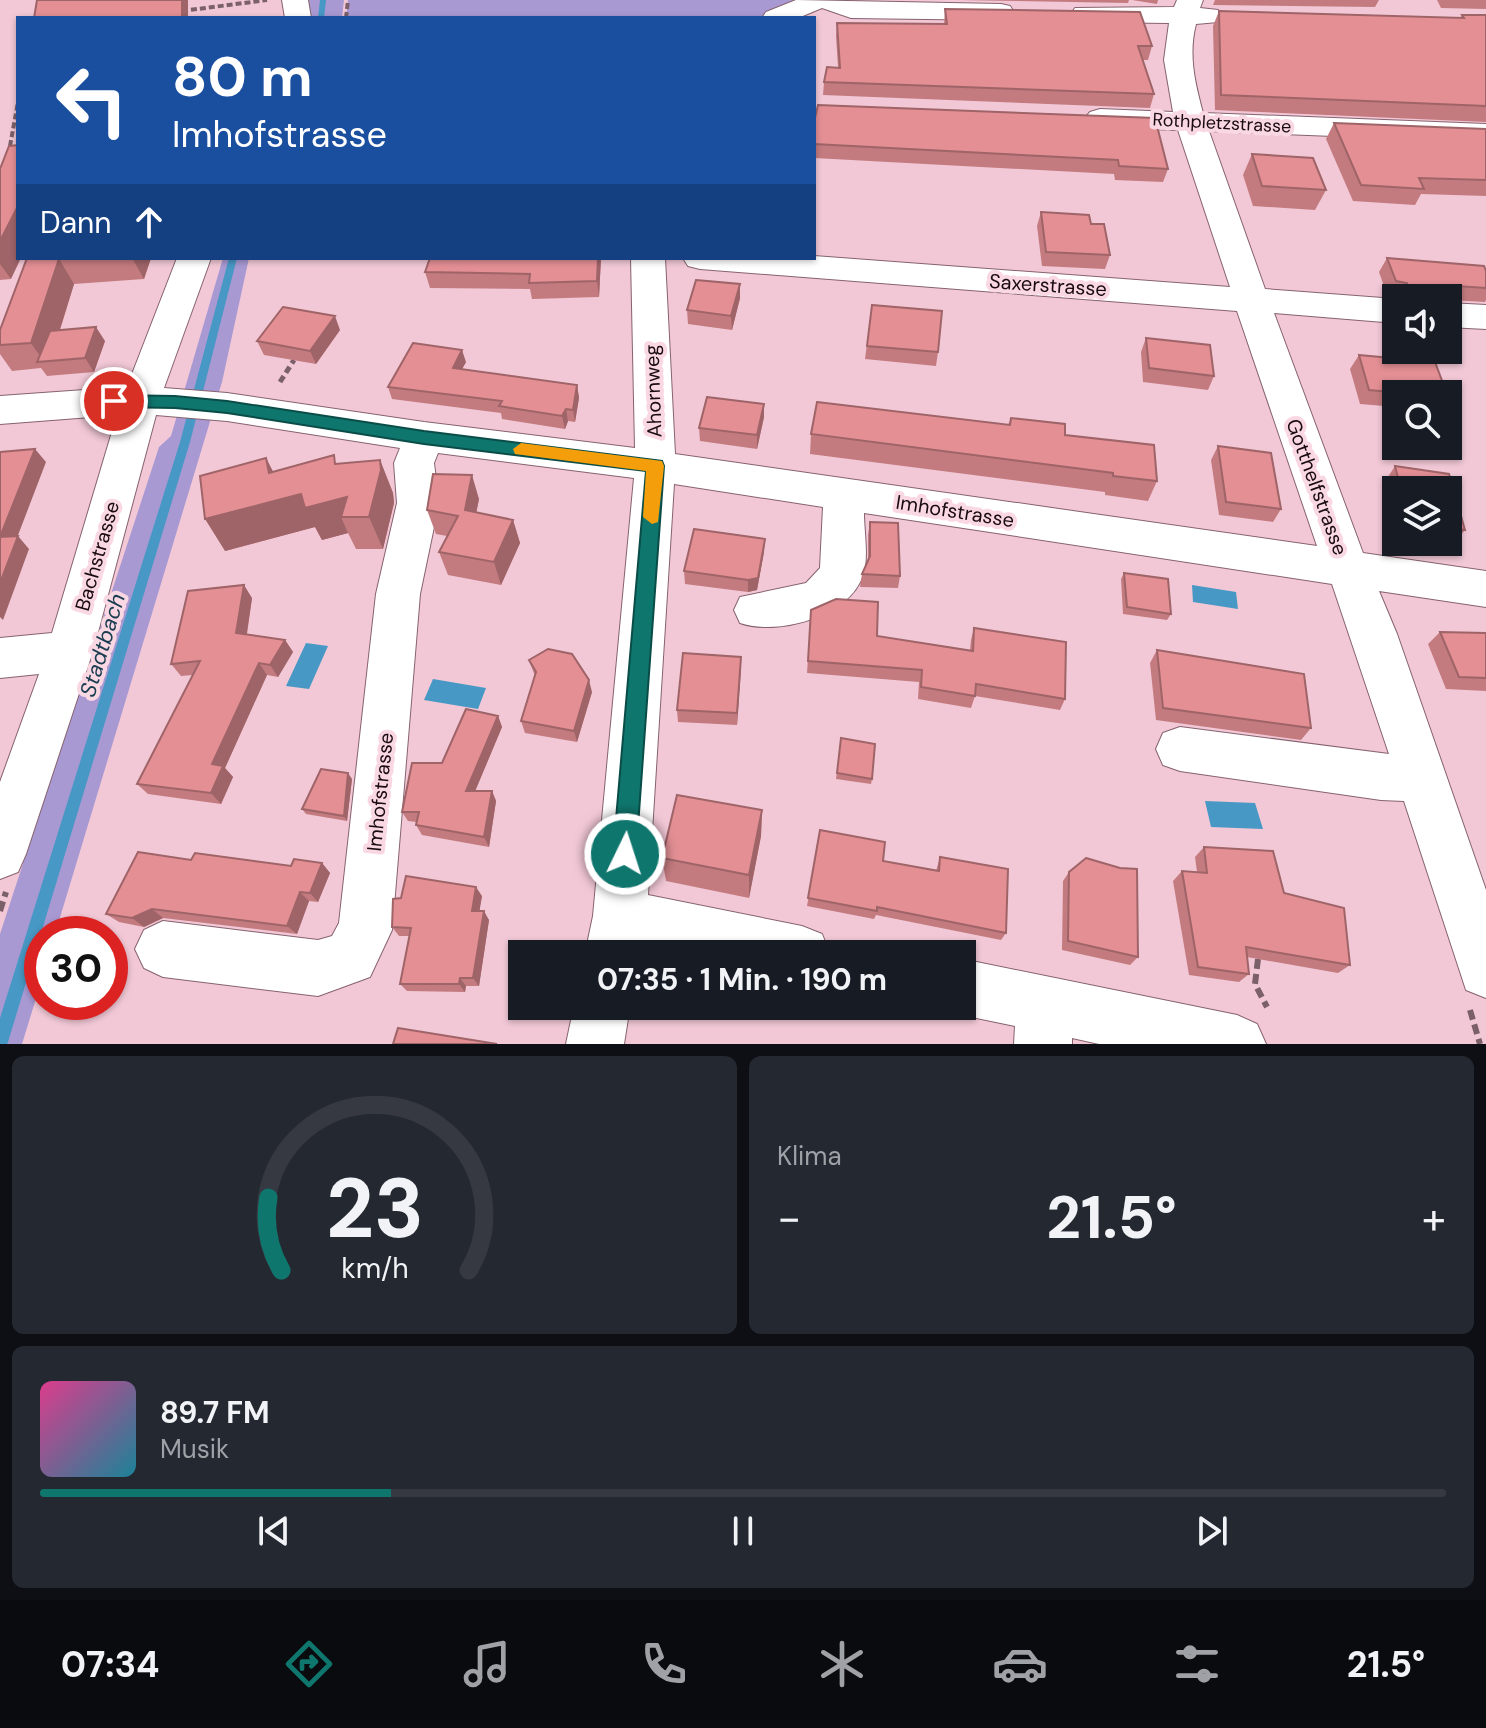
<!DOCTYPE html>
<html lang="de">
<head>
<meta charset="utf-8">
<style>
  :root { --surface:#171b24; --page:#242831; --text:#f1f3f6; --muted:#9ea1a6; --line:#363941; --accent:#0f766e }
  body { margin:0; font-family:"DM Sans",sans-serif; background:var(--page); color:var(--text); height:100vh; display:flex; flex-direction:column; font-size:30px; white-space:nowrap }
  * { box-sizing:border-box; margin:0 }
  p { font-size:26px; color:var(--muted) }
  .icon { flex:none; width:44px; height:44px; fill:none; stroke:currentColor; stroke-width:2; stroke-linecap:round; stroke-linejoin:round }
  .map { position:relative; height:1044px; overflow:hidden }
  .side { display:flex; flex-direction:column; gap:12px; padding:12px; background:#0d0f14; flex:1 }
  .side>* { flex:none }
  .top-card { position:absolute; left:16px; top:16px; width:800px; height:244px; border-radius:0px; box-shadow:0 2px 6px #0004; background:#1a4fa0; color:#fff; overflow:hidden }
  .tools { position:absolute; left:1382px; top:284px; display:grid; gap:16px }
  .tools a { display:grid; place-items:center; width:80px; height:80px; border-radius:0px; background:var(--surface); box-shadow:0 2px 6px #0004; font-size:40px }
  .speed { position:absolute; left:24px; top:916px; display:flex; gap:16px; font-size:40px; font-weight:700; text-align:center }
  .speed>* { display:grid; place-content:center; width:104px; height:104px; border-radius:50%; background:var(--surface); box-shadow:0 2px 6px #0004; line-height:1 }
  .speed .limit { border:12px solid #d22; background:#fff; color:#111 }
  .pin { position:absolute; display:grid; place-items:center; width:68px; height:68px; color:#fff; margin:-34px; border:4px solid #fff; border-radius:50%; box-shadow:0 2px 8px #0007 }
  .me { position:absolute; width:88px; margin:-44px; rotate:4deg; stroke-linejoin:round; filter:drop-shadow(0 0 6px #0008) }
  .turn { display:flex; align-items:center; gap:28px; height:168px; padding:0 24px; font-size:36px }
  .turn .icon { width:104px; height:104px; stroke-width:2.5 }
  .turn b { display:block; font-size:56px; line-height:68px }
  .then { display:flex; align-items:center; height:76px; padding:0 24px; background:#0003; gap:16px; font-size:30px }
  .big { font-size:60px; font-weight:700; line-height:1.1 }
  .side .widget { flex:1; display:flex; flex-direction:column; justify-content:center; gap:12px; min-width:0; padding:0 28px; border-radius:12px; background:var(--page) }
  .side .dial { align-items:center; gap:0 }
  .dial svg { height:208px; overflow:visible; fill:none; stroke:var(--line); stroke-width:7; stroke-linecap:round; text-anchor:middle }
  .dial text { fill:var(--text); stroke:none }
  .song { display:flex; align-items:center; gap:24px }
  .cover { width:96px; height:96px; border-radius:12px; background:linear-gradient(135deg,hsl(330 70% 55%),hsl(190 70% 35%)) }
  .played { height:8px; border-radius:4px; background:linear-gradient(90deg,var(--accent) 25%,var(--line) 25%) }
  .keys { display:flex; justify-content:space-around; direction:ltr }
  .heat { display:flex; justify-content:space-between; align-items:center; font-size:44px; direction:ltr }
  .side .tiles { flex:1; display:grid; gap:12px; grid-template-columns:1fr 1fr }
  .widget:last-child { grid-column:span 2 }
  .trip { position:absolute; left:508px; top:940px; width:468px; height:80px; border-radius:0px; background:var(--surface); box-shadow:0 2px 6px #0004; font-weight:700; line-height:80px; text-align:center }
  .dock { display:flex; height:128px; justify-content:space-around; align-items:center; background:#090b0e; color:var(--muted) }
  .dock .icon { width:56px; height:56px }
  .dock .active { color:var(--accent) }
  .dock b { font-size:36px; color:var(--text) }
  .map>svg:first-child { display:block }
</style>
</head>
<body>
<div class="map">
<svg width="1486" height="1044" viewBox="0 0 1486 1044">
  <rect width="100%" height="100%" fill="#f2c8d6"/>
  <!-- green -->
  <path fill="#a899d3" d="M306,0H344L342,18H308Z
    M348,0H819L775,18H346Z
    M223,258H249L222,382L55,934H42V979L22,1044H0V934L159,447L171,436Z"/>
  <!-- water -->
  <path fill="#4798c4" d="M1192,585L1236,592L1238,609L1193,602Z
    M306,643L328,646L309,689L286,686Z
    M433,679L486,688L478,709L424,700Z
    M1205,801L1255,803L1263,829L1211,827Z"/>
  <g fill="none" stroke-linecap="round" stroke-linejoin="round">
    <!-- stream -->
    <path fill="#4798c4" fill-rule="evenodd" d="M320,0H326L324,18H318Z
      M229,258H237L190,442L8,1042L7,1044H0V1018L180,442Z"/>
    <defs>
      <path id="minor" d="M282,0H308L311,18H285Z
        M796,0L1001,4L1010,6L1014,12L1010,18L1001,20L851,18L822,8L798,18H762L766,12Z
        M1177,0H1203L1200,8L1218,10L1222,16L1218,22L1196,24C1188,55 1195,83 1203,113L1486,124V142L1209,131L1265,289L1396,299V323L1274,313L1363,553L1486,571V607L1379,591L1397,634L1486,890V998L1466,990L1404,801L1381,800L1180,771L1163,765L1156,749L1163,733L1180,727L1389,754L1332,584L864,513C864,532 869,558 863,575C850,617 777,636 740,623L734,610L740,597L806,583L820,568L823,507L674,484L648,895L802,926L822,934L830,954H672L642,948L641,954H585L593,916L634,478L438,453L434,463L439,503L420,594L392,930L370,977L318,996L163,977L144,968L135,949L144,930L163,921L318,940L332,936L339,923L376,594L397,503L394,463L400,448L227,421L156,415L93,651L26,854L18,872L0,879V782L39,674L0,678V638L52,633L117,415L0,424V396L127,387L177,258H211L164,388L227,393L424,422L635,448L631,258H665L675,454L1317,546L1237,311L700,269L688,266L683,258L814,256L1230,287L1178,130L1100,127L1090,124L1085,118L1090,112L1100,109L1173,112L1164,60L1169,23L1084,22L1075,20L1071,14L1075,8L1174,7Z
        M1448,303L1486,305V329L1448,327Z
        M962,959L1237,1015L1257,1024L1266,1044H1099L1072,1038V1044H1014L1015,1026L962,1015L942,1007L962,1006Z
        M574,1006H630L624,1044H566Z"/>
    </defs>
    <!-- minor casing -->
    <use href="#minor" stroke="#86626f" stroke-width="2"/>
    <!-- path-far2 -->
    <path stroke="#7b6069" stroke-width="4" stroke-dasharray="6 3" stroke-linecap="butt" d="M182,11L267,0
      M346,18L348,0
      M10,146L18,102"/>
    <!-- path-far1 -->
    <path stroke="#7b6069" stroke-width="5" stroke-dasharray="7 4" stroke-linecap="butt" d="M280,382L294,360"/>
    <!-- path -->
    <path stroke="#7b6069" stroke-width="6" stroke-dasharray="10 5" stroke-linecap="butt" d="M0,911L6,892
      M1258,959L1255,984L1267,1007
      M1470,1010L1480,1044"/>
    <!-- minor -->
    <use href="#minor" fill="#fff" fill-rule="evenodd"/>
  </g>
  <!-- wall -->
  <path fill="#c37b7f" d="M958,0H1129L1128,3Z
    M1132,0H1158L1157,4Z
    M1215,0H1379L1375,7L1213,5Z
    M1437,0H1486V9L1441,8Z
    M945,9L1152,46L1148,60H1142L1154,94L1150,108L823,95L824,82L838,67L836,36L837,23L944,24Z
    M1219,11L1460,18L1462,15H1486V122L1215,110L1213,26Z
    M818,105L1168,169L1163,182L1115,180L1114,174L814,158V122Z
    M1334,123L1486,129V196L1421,194L1415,205L1353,201L1326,139Z
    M1252,154L1326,190L1315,210L1253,206L1243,175Z
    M0,169L11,279L0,280Z
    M1041,212L1091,224L1110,255L1105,269L1042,266L1037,226Z
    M27,258H151L144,279L74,284L60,330L105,341L94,372L47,376L41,368L12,371L0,354V330Z
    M601,258L599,297L532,299L530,289L430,288L425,272Z
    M1387,258L1486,271V300L1485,302L1449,300L1448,301V298H1398L1387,295L1379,272Z
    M740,284V298L732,330L688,324L687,310Z
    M872,305L938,352L936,366L865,359Z
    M340,330L316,364L264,355L257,341Z
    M1146,338L1214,376L1208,390L1143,382L1141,352Z
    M1359,355L1447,394H1396V407L1360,404L1350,369Z
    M466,362L462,369L577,385L579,398L575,422L568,421L565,429L502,419L501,413L392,399L388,387Z
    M764,404V417L757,449L700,441L699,428Z
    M1011,418L1065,435L1157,481L1148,501L1105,495V492L810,454L811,434L1008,425Z
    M1218,446L1281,509L1273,522L1219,515L1211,460Z
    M266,458L273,472L380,460L393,493L394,503L383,549H356L348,533L322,540L315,527L225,551Z
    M1395,466L1449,474L1465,530L1454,543L1446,542H1448V490H1396V526L1386,480Z
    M479,499L476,513L513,520L520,543L501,585L448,575L439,552L447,536L436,534L427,510Z
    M870,522L900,576L898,588L860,587L862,574L868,560V535Z
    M764,552L757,590L748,592L685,584L684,571Z
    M1124,573L1171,614L1167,620L1123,614L1121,579Z
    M252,598L247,634L285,640L293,652L278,677L267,675L225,768L233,777L221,804L148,794L137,784L193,675L181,676L171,664Z
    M811,610L877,636L970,650L971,640L974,628L1065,699L1060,710L975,696L971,708L918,699L919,682L807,673Z
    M1440,632L1486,633V691L1446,689L1428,644Z
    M1157,650L1311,728L1301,740L1156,720L1150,663Z
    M741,657L737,725L678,722L677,710Z
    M529,660L592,692L577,742L525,733L521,721L535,676Z
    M498,716L502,727L475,791H492L496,801L489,847L422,835L416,825L417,822L408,821L402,812L442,763Z
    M841,738L872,779L871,784L836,779Z
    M352,779L347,821L306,814L302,809Z
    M762,810L761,836L749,898L666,881L662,858Z
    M820,830L883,861L936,871L940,857L1006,933L1001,940L876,915L874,919L807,906Z
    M1204,847L1284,893L1350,965L1338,973L1247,957L1249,974L1239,982L1189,975L1173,881L1182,871L1197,872L1195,857Z
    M191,860L291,866L322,863L330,873L318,902L309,901L297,934L163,918L144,927L119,922L106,914Z
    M1069,872L1138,957L1130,965L1062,950L1063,881Z
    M482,896L479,911L489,920L479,986H466L465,992L407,991L400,984L409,936H399L392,927Z"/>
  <!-- shaded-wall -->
  <path fill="#9f6468" d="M182,0H188V18H182Z
    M18,206V258H21L11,279L0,264V241Z
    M132,258H151L144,279Z
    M598,258H601L599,297L597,281Z
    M59,259L74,284L50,361L44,362L31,343Z
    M740,284V298L732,330L731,316Z
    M335,316L340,330L316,364L310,351Z
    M96,327L105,341L94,372L85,358Z
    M462,350L466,362L456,380L453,368Z
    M577,385L579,398L575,422L573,410Z
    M764,404V417L757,449V435Z
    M566,409L568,421L565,429L562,416Z
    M35,449L46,462L12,551L0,537Z
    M266,458L283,491L301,494L347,497L341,517L348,533L322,540L315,527L225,551L205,519L269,473Z
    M380,460L393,493L394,503L383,549L369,517Z
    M472,475L479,499L472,534L465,510Z
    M513,520L520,543L501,585L494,562Z
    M18,536L29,549L3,620L0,617V583Z
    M765,539L764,552L757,590L748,592V580Z
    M244,585L252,598L245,645L236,633Z
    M285,640L293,652L278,677L270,665Z
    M741,657V669L737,725V713Z
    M259,663L267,675L225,768L233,777L221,804L211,793L212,764Z
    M589,680L592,692L577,742L574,731Z
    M498,716L502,727L471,801L466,791Z
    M348,773L352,779L347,821L344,816Z
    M492,791L496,801L489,847L484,837Z
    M762,810L761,836L749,898V875Z
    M322,863L330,873L318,902L310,893Z
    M476,887L482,896L478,920L472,911Z
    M300,892L309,901L297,934L287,926Z
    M152,909L163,918L144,927L132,918Z
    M484,911L489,920L479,986L473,978Z
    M460,978L466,986L465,992L459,984Z"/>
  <!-- building -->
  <path fill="#e38f94" stroke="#9f6468" stroke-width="2" d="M37,0H182V18H34Z
    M945,9L1140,12L1152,46H1138L1154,94L824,82L827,67L840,68L837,23L947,24Z
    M1219,11L1464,18L1462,15H1486V106L1221,95Z
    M818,105L1155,118L1168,169L1119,166L1118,160L814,144V122Z
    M1334,123L1486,129V180L1419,178L1424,189L1361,185Z
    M18,145V206L0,241V169L9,146Z
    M1252,154L1313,158L1326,190L1262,186Z
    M1041,212L1089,215L1091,224H1104L1110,255L1046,252Z
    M27,258H72L59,259L31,343L0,345V330Z
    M430,258H598L597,281L529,283L530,274L425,272Z
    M1387,258L1484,266L1486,271V288L1457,286L1454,292L1408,288L1407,283L1396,281Z
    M696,280L740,284L731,316L687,310Z
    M872,305L942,311L938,352L867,346Z
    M283,307L335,316L310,351L257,341Z
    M96,327L85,358L37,362L50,331Z
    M1146,338L1210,345L1214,376L1149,368Z
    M413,343L462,350L453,368L577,385L573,410L566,409L562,416L499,406L502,401L388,387Z
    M1359,355L1435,362L1447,394H1414L1369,390Z
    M707,397L764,404L757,435L699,428Z
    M817,402L1010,425L1011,418L1065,424V435L1154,445L1157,481L1113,476V473L811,434Z
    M1218,446L1271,453L1281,509L1226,502Z
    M35,449L0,537L18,536L0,583V452Z
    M334,455L335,464L380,460L381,470L369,517H341L347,497L305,508L301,494L205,519L200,476L266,458L269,473Z
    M1395,466L1449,474L1465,530L1448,528V490H1401Z
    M433,474L472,475L465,510L513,520L494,562L439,552L458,516L427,510Z
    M870,522L898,523L900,576L862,574L870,556Z
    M694,529L765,539L758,578L748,580L684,571Z
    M1124,573L1168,579L1171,614L1127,607Z
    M244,585L236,633L285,640L270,665L259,663L212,764L223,766L211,793L137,784L200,661L171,664L188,591Z
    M836,599L878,602L877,636L973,651L974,628L1066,642L1065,699L976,684L975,696L921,687L922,670L808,661L811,610Z
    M1440,632L1486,633V678L1459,677Z
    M548,649L572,654L589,680L574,731L521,721L536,672L529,660Z
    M1157,650L1304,674L1311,728L1163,708Z
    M683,653L741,657L737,713L677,710Z
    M466,709L498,716L466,791H492L484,837L416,825L419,812H402L412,763H442Z
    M841,738L875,744L872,779L837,773Z
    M321,769L348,773L344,816L302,809Z
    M677,795L762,810L749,875L662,858Z
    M820,830L885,842L883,861L939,871L940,857L1008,869L1006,933L877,907V911L808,898Z
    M1204,847L1273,851L1284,893L1344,908L1350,965L1246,947L1249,974L1198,967L1182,871L1207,873Z
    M138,852L191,860L195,853L291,866L294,859L322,863L310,893L300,892L287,926L152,909L132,918L106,914Z
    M1086,858L1120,868L1137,869L1138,957L1068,941L1069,872Z
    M406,876L476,887L472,911H484L473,978H460L459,984H400L411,928L392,927L393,899L401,898Z
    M398,1028L497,1044H393Z"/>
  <!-- route -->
  <path fill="#0f766e" stroke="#0a4d48" stroke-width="2" d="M114,395L175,396L227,401L424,431L662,461L664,466L636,854L633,861L625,865L617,861L613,854L646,471L424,444L227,413L175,408L114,407L106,401Z"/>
  <!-- slow -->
  <path fill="#f59e0b" d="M521,443L662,461L664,466L658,522L652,524L643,517L646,471L515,454L513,449Z"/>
  <g text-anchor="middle" stroke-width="8" stroke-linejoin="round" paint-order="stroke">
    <!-- far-street labels -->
    <g font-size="18" fill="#190b10" stroke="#fad8e3">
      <text transform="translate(1222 123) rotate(3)" y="6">Rothpletzstrasse</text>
    </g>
    <!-- street labels -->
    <g font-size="20" fill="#190b10" stroke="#fad8e3">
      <text transform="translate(1048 285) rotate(4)" y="7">Saxerstrasse</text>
      <text transform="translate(653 391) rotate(-92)" y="7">Ahornweg</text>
      <text transform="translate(1317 487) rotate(70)" y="7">Gotthelfstrasse</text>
      <text transform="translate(955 511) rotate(9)" y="7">Imhofstrasse</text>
      <text transform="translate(97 556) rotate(-74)" y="7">Bachstrasse</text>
      <text transform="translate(380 792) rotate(-84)" y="7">Imhofstrasse</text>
    </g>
    <!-- water labels -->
    <g font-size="22" font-style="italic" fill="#193c50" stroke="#fad8e3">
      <text transform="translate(102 645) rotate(-73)" y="8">Stadtbach</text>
    </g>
  </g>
</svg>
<div class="tools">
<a><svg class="icon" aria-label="sound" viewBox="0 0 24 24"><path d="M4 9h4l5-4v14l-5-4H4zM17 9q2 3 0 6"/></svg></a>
<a><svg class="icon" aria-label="search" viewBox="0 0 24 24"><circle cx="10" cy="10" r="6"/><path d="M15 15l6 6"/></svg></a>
<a><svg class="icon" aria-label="layers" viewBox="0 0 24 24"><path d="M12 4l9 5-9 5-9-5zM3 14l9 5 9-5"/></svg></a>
</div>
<div class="speed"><div class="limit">30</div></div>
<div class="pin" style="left:114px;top:401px;background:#d93025"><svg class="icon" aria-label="arrive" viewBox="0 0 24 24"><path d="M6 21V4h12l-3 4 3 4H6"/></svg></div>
<svg class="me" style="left:625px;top:854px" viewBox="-20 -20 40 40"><circle r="17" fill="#0f766e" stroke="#fff" stroke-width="3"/><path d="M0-11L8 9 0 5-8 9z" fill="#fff"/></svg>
<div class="trip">07:35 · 1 Min. · 190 m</div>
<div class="top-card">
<div class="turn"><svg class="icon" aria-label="left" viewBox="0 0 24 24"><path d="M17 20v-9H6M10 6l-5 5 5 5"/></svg><div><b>80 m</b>Imhofstrasse</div></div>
<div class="then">Dann<svg class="icon" aria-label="ahead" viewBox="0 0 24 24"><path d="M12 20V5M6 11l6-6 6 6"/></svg></div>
</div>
</div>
<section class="side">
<div class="tiles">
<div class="widget dial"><svg viewBox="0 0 100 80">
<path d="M14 69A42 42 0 1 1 86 69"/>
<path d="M14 69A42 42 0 0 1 9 41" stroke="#0f766e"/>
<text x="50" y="56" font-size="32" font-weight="700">23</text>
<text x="50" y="72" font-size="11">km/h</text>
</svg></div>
<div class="widget"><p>Klima</p>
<div class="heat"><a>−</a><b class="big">21.5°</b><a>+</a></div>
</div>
<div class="widget">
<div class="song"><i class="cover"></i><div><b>89.7 FM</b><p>Musik</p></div></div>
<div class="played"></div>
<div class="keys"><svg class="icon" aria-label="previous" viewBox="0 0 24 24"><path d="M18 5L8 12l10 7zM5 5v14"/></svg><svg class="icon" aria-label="pause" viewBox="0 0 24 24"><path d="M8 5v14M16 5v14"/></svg><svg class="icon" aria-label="next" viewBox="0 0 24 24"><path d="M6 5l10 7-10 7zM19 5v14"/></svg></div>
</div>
</div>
</section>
<nav class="dock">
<b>07:34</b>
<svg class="icon active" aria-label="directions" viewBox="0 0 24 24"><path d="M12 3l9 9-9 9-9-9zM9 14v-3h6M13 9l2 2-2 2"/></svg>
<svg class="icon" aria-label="music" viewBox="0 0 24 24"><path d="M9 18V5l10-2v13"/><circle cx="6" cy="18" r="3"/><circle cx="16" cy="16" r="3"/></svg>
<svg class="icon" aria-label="phone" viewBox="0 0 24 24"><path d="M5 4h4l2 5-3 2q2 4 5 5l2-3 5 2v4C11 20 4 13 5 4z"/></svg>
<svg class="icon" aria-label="climate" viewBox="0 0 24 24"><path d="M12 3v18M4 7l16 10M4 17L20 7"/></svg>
<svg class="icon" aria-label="car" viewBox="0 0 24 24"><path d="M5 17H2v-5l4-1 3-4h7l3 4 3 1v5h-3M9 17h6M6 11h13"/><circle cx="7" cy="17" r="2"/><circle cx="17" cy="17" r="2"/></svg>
<svg class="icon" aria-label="filters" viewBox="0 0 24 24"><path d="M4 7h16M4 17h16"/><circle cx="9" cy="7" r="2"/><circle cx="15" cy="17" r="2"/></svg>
<b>21.5°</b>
</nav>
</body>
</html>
